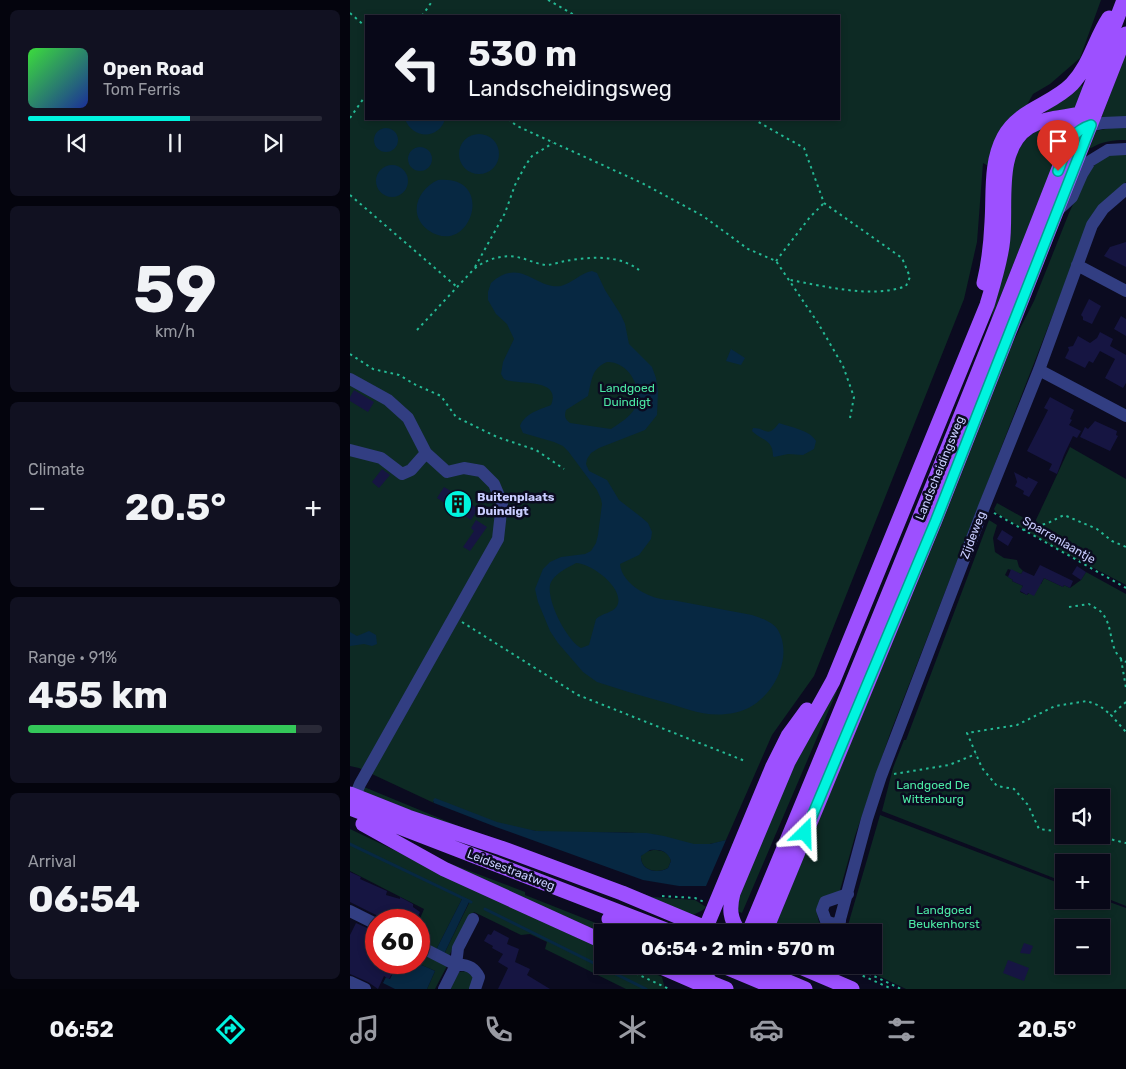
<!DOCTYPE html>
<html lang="en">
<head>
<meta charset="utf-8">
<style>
  :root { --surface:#080818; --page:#111121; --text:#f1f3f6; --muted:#989aa2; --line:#292937; --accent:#00f4df }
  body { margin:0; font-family:Rubik,sans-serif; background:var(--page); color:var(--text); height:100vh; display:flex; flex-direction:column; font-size:19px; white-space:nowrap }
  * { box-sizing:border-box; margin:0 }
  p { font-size:16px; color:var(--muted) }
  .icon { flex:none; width:28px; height:28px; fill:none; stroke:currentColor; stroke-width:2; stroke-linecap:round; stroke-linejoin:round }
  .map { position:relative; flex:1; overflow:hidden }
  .side { display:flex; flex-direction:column; gap:10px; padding:10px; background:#04040d; width:350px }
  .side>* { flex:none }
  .guide { position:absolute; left:15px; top:15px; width:475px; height:105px; border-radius:0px; box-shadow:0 2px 8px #0003,0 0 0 1px var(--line); background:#080818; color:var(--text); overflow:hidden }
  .controls { position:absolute; left:705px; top:789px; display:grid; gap:10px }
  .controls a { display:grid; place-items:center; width:55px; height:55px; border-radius:0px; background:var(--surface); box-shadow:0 2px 8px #0003,0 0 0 1px var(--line); font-size:25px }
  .speed { position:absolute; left:15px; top:909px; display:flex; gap:10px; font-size:25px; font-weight:700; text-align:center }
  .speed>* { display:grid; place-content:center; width:65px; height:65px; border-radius:50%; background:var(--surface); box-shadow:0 2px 8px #0003,0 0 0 1px var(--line); line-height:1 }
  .speed .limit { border:8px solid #d22; background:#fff; color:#111 }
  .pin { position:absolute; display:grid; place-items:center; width:42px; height:42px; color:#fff; margin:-51px -21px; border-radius:50% 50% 50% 0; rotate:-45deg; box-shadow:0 0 5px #0007 }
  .pin .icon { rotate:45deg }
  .me { position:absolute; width:55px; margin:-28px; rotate:22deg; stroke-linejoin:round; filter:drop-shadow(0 0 4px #0008) }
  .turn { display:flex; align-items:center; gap:18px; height:105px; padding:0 20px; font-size:22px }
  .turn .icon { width:65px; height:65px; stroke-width:2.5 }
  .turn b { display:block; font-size:35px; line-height:42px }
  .big { font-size:38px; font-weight:700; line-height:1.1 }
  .side .tile { flex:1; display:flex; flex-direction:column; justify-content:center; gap:8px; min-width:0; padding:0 18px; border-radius:8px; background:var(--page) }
  .side .dial { align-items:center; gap:0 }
  .dial b { font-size:65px; line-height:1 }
  .song { display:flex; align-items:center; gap:15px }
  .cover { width:60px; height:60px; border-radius:8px; background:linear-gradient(135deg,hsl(120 70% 55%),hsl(230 70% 35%)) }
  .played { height:5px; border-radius:2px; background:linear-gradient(90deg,var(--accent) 55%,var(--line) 55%) }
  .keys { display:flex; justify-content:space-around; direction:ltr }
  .heat { display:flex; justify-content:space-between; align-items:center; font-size:28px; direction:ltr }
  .charge { height:8px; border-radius:4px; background:linear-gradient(90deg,#34c759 91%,var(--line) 0) }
  .trip { position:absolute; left:244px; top:924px; width:288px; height:50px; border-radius:0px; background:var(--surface); box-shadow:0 2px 8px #0003,0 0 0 1px var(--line); font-weight:700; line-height:50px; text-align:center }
  .dock { display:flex; height:80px; justify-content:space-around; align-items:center; background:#03030a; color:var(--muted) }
  .dock .icon { width:35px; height:35px }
  .dock .current { color:var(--accent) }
  .dock b { font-size:22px; color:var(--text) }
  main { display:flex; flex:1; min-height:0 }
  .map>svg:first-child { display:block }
</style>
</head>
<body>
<main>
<section class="side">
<div class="tile">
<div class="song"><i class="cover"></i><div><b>Open Road</b><p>Tom Ferris</p></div></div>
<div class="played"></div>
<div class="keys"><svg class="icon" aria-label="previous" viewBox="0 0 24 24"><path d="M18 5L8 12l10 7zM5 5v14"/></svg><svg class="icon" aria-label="pause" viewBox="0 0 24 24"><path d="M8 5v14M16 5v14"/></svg><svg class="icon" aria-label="next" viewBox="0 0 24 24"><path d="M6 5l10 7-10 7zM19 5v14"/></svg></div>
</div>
<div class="tile dial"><b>59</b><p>km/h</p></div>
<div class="tile"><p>Climate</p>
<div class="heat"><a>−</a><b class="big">20.5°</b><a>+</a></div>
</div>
<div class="tile"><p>Range · 91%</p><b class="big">455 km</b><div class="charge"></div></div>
<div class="tile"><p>Arrival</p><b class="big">06:54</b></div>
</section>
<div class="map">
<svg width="776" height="989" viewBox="0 0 776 989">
  <rect width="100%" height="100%" fill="#0b0b20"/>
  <!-- green -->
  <path fill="#0d2a24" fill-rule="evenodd" d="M0,0H751L730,58L700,84L683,94L642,168L633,163L627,242L614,299L464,676L422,735L376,840C369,842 361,844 354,845C335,846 317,835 298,834C261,830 223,836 186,831C151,827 117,812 83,801L84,803L9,768L0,766ZM16,16H489V119H16Z
    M776,53V118L750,121Z
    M727,84L735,87L727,108L697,112L696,105Z
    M720,123L641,320C646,295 651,270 655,245C659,219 657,166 670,147C682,128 699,126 720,123Z
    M776,125V140C763,140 753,141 741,148L738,146L745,131Z
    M776,152V182L755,200L740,219L541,731L505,836L489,894L473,898L466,909L469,922L483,930V932H432L424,929L562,593L662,344L684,301L719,213L738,172L755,154Z
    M720,447L776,479V585L704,547L646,513L644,509L647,503L681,522H685Z
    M639,520L647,525L643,538L645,552L654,558L667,560L669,567L673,571L671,574L658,569L655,575L663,580L662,581L673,586L670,592L677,595L689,584H691L694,578L713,587L714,585L720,588L731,580L736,572L776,594V906L751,896V862H714V882L532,811L543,768L554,740H556ZM714,798H751V835H714Z
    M485,690L487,691L392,913L387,911L385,902L430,793Z
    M14,787L135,837L302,897L345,900L356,907L353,910L343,915L25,797L13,791Z
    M530,815L714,885V900L751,899L776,908V989H556L508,966L522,965V932H496ZM714,928H751V965H714Z
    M0,829L252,949V965H286L312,977L315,989H276L195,949L197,942L180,934L171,935L124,912L115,924L99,956L94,954L120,901L113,897L86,950L69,941V921L74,909L0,871Z
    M303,850C312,850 319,852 321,861L318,868C308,874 290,871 291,856L295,852Z
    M96,862L175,892V895L266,931V932L252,934L152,894Z
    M69,952L97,966L85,989H77L85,971L67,963Z
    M116,971L123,977V982L119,989H100L109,972Z"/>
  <!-- water -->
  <path fill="#072842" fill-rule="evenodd" d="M55,119H95C89,140 62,139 55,119Z
    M24 140a12 12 0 1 1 24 0a12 12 0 1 1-24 0Z
    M109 154a20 20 0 1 1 40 0a20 20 0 1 1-40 0Z
    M58 159a12 12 0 1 1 24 0a12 12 0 1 1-24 0Z
    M26 181a16 16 0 1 1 32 0a16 16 0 1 1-32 0Z
    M88,180C148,174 120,260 78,230C57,214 68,189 88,180Z
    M242,271L247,273L255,290L271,315L275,324L279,344L302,367L306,378L308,392L307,415L295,430L249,448L241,453L237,459L236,464L239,471L257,480L269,500L291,517L298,523L302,532L301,539L289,555L270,564C272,586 304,601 322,600L402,615C411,618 423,622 428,630C441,652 429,684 411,699C402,708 389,713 376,714C354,717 332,707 310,701C289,695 268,689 247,682L233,672L208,643L200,631L188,602L185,589L193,569L200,562L211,557L235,554L241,551L246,543L248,535L252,504L251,499L247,490L218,451L213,446L204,442L173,433L170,426C175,413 189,410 201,405C212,378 169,385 156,380C153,379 153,377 151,374L153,362L164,339L157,324L146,314L138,300V292L141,283C171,256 186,290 211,286C222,283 231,273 242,271ZM257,362C278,361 294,388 285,408C280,417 270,423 261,429L220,423C215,419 214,416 216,410L238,396C242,380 241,369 257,362ZM226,563C241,563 276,589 267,606C263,613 252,613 246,619L239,645L231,648C217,641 194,597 201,582C206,573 217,568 226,563Z
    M381,349L395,358L391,365L376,361Z
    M429,423C440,427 460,430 466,441L464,449L453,455L438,454L424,457L423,456C423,439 412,441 402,431L403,428C417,428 417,439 429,423Z
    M19,631L26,635L27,644L22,646L14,644L0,646V632L7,636Z
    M85,798L147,822L186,831L297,833L314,836L344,844H360L376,840L356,886H329L293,880L146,827L84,803L83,800ZM300,850C310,849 318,851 321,861L318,868C308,874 290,871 291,856Z
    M113,897L120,900L94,954L86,950Z
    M48,963H67L85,971L77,989H45L33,983L36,977L40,979Z"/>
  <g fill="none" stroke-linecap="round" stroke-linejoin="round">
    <!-- stream -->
    <path stroke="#072842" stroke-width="3" d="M0,844L121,902
      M135,909L296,989"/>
  </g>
  <!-- building -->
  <path fill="#161542" d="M776,242V267L754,256L760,247Z
    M739,299L751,306L742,324L733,320V317L731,315Z
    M771,316L776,319V336L764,329Z
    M750,332L763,339L760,346L776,355V383L773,388L755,378L765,359L750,351L743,363L739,361L735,368L715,358L719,350L718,347L723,346L728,336L740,343L747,338Z
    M4,390L24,402L18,412L0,401V397Z
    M700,397L724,410L720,419L722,420L719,425L731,431L727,438L723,436L714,455L707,474L699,470L702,464L677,451L698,410L694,408Z
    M745,421L767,431L766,435L768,436L760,451L730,437L735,427L738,429Z
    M32,469L40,475L29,488L22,482Z
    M664,472L677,479L678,477L688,482L679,497L673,494L674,491L665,486L667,482Z
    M94,487L106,494L108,491L119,497L117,501L128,509L121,520L87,498Z
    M126,520L137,527L120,551L113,547L124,531L121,528Z
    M652,530L663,537L658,546L647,539Z
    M690,565L723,581L720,588L714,585L713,587L694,578L684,596L678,593L677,595L670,591L673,586L662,581L663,580L658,577L661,569L671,574L673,571L684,576Z
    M727,566L736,572L731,580L722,574Z
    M0,872L11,877L10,879L37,891L36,895L50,899V897L63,904V907L70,912L66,920H36L0,902Z
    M6,923L26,932V962H48L39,979L34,976L28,989L18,982L0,974V935Z
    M144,930L159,938L157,944L169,949L165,962L180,969L177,975L200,989H148L158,968L148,962L153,954L142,948L143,946L134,941L138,934L141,935Z
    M674,943L683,946L680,954L670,953Z
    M658,960L679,968L674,981L653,973Z"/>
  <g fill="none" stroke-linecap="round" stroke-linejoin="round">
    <!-- path -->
    <path stroke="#24b994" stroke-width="2" stroke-dasharray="2.5 4" stroke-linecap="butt" d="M198,0L226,16
      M0,13L16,27
      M72,16L83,0
      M0,118L16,95
      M158,119L167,126L292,183L353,216L398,249L426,261L468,323L493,366L504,397L500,418
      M403,119L454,148L474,203L552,258L560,277L556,286C522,299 475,286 440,280
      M0,195L107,287
      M426,261L460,217L474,203
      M125,267L155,213L165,185L175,166L182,156L203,143
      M67,330L124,269C135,260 152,254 167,257C177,259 186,264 196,265C202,265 209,262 215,261C240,257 268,254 289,270
      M0,354L23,369L49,375L66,385L91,396L106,417L147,437L186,450L214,469
      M644,513L776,588
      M674,530L698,523L714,515L747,529L762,541L776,547
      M719,607L739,604C743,607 749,609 752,613C765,628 757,652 776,662
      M112,622L228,695L395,761
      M771,659L776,688
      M776,702L761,715L776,732
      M544,774L599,765L626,754
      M714,832L689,829L678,805L664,789L647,786L632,768L617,733L667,725L705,706L737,701L750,706L761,715
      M743,835L776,843
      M312,896L345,898L354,902
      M268,965L319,989
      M489,965L542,989
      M501,965L551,989"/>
    <!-- minor -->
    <path stroke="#323e82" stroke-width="12" d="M734,127L753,123L776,122
      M708,210L722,197L732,174L740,161L758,150L776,149
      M727,265L776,291
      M689,370L776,416
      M0,379L38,400L58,418L76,453L97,472L114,468L131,471L144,484L152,503L148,539L10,784L5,796
      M0,450L31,458L52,474L61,470L76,453
      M0,911L26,924
      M490,921L484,924L476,921L472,910L475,902L498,894
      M488,927L517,819L531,776L634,507L689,370L742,225L753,209L776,189
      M69,946L106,965C117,964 124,967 129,977L125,989
      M0,982L15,989
      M94,989L106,965L108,948L123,919"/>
    <!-- major -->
    <path stroke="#9d50ff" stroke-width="15" d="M634,283C639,263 641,243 642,222C644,194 640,163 654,137C669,109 702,105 722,84C740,65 745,39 759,18
      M0,794L58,817L151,848L272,893L365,932
      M0,808L321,932
      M13,824L94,869L252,941
      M259,919L292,932
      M354,932L423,766L438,736L457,710
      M389,932C380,919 379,909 383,893L438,762L483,681L637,305C643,285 649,266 652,246C658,210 643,150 679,127C697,116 719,118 738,112
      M399,932C528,623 655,313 774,0
      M415,932L585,520L776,34
      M307,965L346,982L361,983L376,989
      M349,965L353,973L361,983
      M371,965L428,989
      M398,965L455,989
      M446,965L502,989"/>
  </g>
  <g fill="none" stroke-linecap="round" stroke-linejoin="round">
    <defs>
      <path id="route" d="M455,833L586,520L741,125C718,132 716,152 708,171"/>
    </defs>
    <!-- route casing -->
    <use href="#route" stroke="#009f91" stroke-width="12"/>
    <!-- route -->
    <use href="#route" stroke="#00f4df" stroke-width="9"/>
  </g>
  <!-- icons -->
  <defs>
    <symbol id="building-disc" viewBox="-11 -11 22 22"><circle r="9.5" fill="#00f4df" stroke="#0b0b20"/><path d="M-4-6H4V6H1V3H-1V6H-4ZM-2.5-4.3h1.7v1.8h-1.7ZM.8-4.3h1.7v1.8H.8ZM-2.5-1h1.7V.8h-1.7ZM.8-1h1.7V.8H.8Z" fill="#111"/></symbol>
  </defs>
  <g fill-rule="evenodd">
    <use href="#building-disc" x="92" y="488" width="32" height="32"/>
  </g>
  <g text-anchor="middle" stroke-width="5" stroke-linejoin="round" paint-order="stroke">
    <!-- park labels -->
    <g font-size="12" fill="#4ce8a4" stroke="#0b0b20">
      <text x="277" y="392">Landgoed<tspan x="277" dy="14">Duindigt</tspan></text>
      <text x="583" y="789">Landgoed De<tspan x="583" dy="14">Wittenburg</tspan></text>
      <text x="594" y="914">Landgoed<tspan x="594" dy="14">Beukenhorst</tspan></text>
    </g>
    <!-- street labels -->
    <g font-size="12" fill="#c9cdff" stroke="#0b0b20">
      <text transform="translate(590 468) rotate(-68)" y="4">Landscheidingsweg</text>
      <text transform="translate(623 535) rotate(-69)" y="4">Zijdeweg</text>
      <text transform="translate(709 540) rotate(30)" y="4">Sparrenlaantje</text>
      <text transform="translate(161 870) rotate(21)" y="4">Leidsestraatweg</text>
    </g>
    <!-- poi labels -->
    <g font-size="12" font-weight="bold" fill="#c9cdff" stroke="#0b0b20" text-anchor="start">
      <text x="127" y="501">Buitenplaats<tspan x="127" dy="14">Duindigt</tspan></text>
    </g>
  </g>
</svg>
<div class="controls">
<a><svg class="icon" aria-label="sound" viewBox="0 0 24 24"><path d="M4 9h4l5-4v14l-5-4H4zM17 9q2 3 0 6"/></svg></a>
<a>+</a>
<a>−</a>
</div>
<div class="speed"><div class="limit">60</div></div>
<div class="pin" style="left:708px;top:171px;background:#d93025"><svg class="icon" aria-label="arrive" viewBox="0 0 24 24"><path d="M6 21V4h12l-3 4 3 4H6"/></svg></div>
<svg class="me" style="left:455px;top:833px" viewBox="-20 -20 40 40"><path d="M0-17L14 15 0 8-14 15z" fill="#00f4df" stroke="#fff" stroke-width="4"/></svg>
<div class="trip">06:54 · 2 min · 570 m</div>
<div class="guide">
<div class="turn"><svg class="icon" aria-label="left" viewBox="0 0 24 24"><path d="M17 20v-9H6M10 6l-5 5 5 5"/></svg><div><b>530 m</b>Landscheidingsweg</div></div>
</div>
</div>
</main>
<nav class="dock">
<b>06:52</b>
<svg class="icon current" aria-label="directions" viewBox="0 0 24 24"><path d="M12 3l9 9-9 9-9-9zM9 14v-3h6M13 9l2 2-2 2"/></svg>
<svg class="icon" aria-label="music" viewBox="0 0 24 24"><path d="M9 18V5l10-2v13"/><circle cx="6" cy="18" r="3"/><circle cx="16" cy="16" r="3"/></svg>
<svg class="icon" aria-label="phone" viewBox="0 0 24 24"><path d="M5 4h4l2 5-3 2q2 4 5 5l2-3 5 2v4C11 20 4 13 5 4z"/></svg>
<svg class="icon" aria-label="climate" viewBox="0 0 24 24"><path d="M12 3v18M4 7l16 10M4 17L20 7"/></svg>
<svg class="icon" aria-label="car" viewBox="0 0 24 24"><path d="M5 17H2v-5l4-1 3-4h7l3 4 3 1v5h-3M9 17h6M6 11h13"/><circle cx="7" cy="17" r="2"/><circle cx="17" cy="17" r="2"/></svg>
<svg class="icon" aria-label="filters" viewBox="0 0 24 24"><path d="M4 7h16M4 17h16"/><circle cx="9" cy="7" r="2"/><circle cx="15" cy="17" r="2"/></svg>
<b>20.5°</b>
</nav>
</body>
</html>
